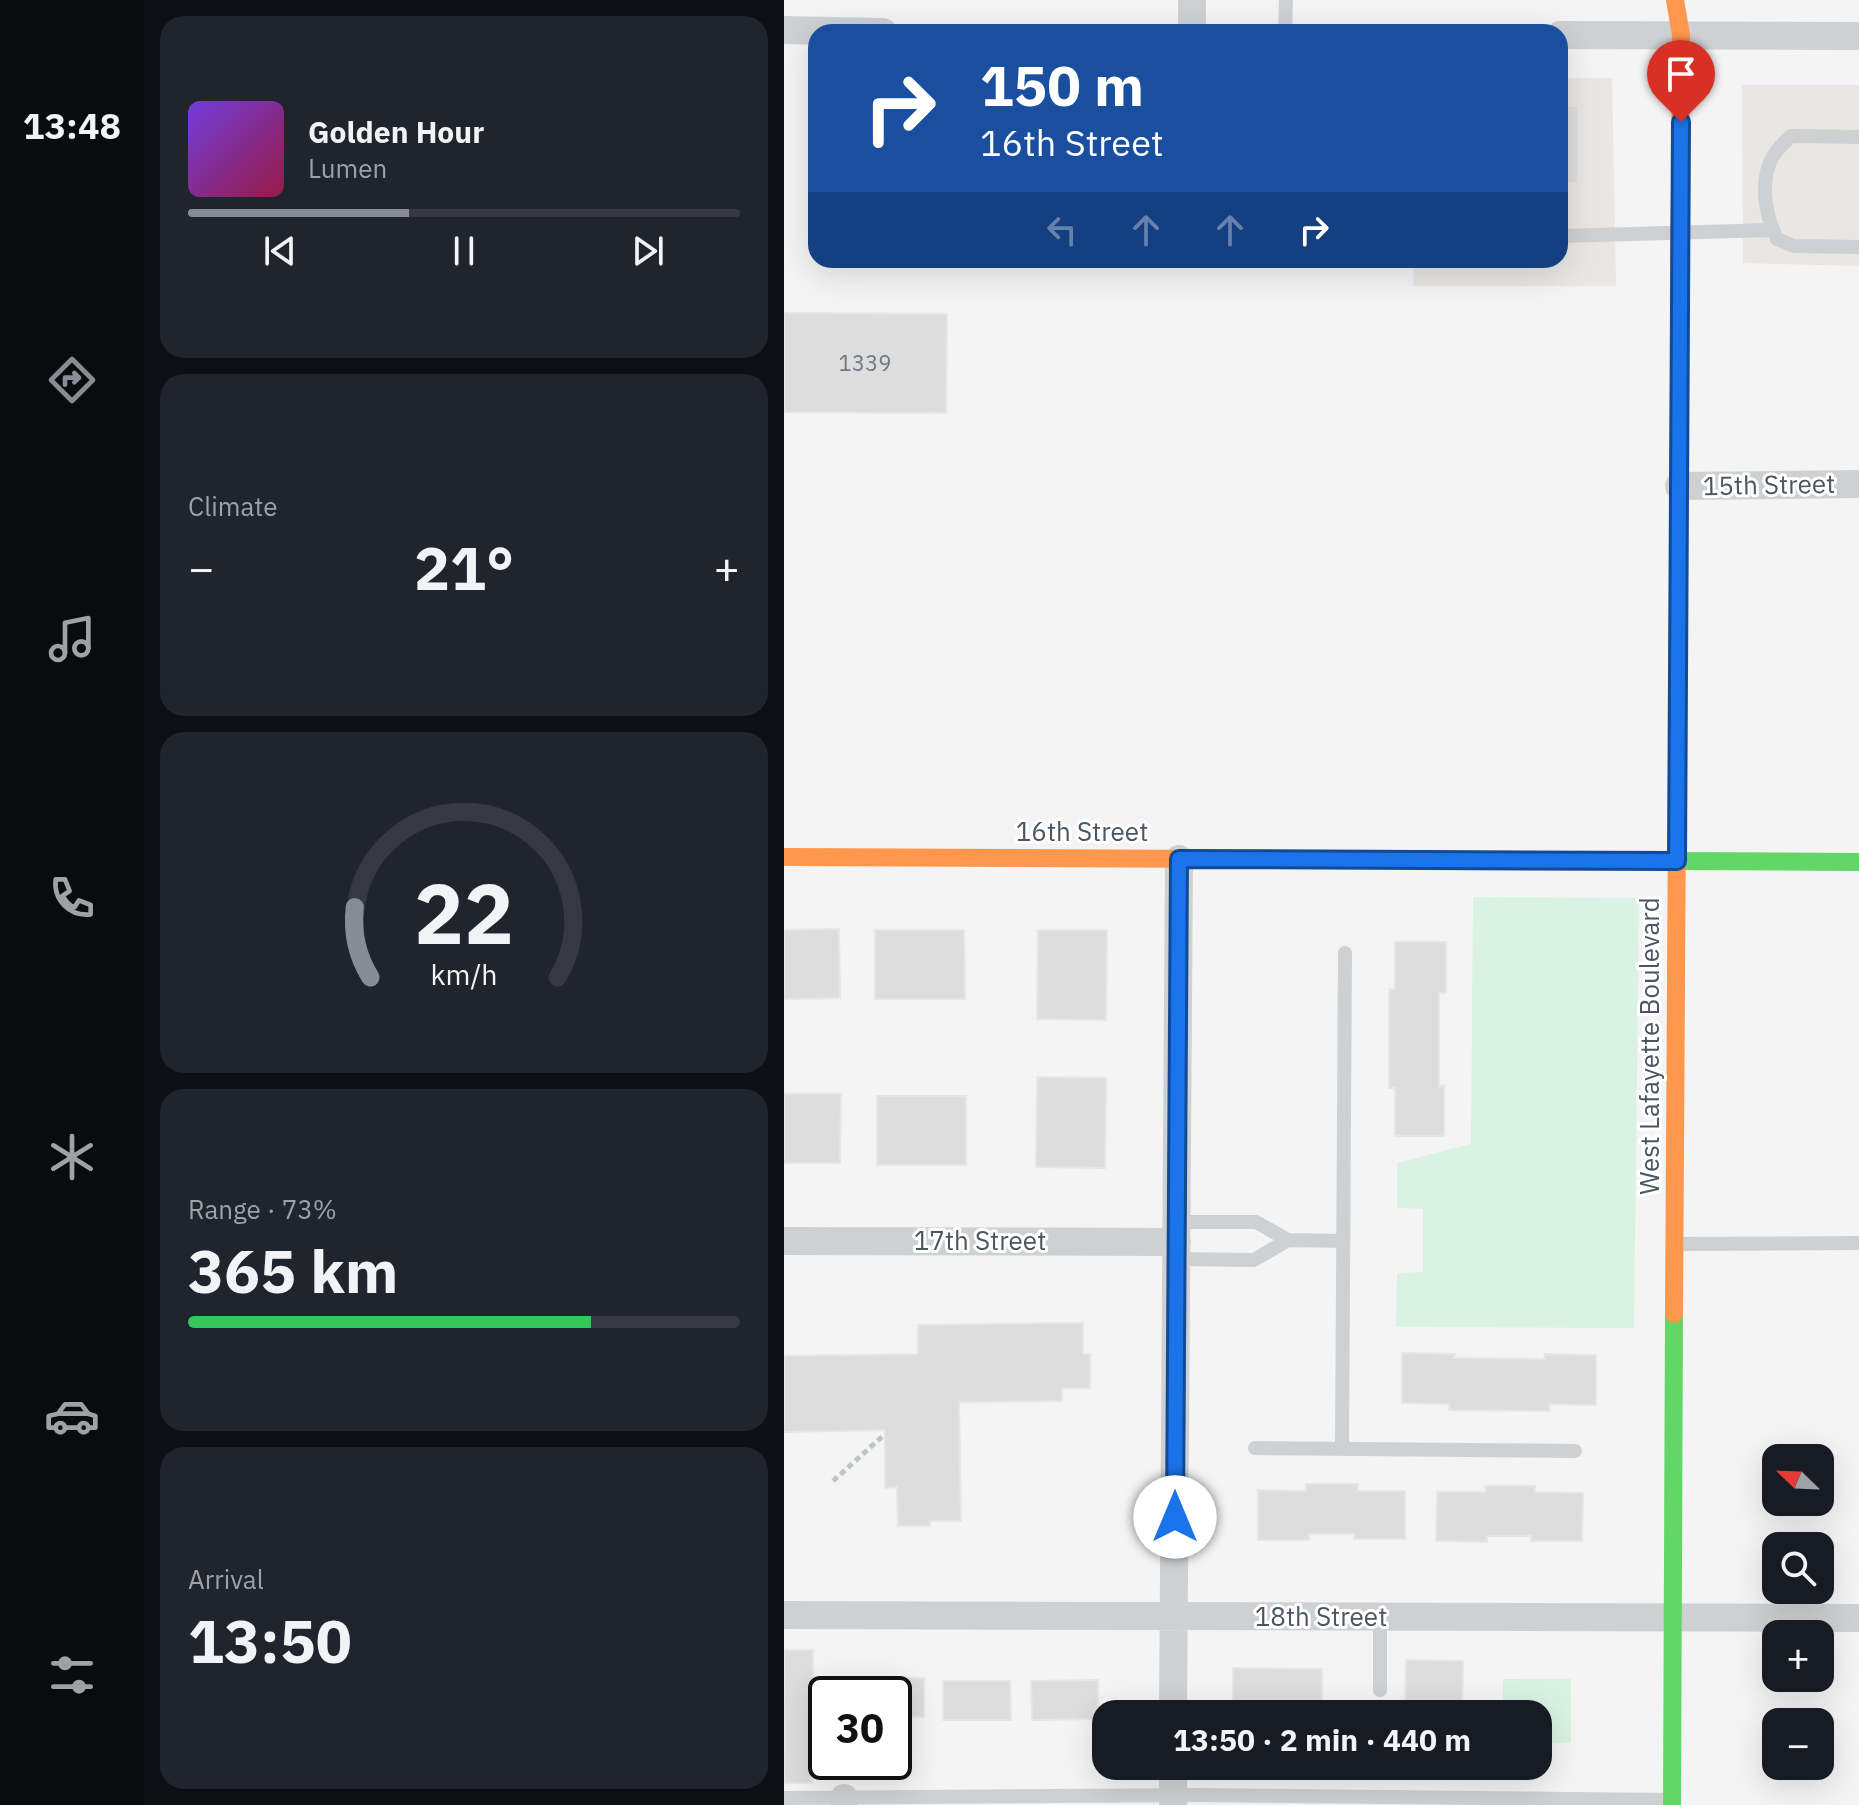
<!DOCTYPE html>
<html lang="en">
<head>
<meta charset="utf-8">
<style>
  :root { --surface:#171b24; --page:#20242c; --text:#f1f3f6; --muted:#9ea1a6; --line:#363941; --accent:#868d94 }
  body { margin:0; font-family:"IBM Plex Sans",sans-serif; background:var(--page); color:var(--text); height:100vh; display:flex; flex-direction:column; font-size:30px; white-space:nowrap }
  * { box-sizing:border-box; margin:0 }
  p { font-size:26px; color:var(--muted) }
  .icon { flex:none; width:44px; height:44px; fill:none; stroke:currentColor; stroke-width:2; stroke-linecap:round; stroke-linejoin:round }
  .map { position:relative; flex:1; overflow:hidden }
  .panel { display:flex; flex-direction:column; gap:16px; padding:16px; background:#0d0f14; width:640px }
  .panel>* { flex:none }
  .top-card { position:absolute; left:24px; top:24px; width:760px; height:244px; border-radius:24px; box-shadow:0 8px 32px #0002; background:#1a4fa0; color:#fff; overflow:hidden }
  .needle { width:52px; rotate:293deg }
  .buttons { position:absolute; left:978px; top:1444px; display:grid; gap:16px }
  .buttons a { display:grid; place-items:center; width:72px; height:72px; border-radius:16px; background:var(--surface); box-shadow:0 8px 32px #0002; font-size:40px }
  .speed { position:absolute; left:24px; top:1676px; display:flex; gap:16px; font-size:40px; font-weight:700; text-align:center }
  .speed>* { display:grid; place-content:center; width:104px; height:104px; border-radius:50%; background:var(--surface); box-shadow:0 8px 32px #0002; line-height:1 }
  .speed .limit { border:4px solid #111; border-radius:12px; background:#fff; color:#111 }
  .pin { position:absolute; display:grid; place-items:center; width:68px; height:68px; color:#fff; margin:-82px -34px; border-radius:50% 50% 50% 0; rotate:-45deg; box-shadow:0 0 8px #0007 }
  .pin .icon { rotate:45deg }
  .me { position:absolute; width:88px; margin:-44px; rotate:0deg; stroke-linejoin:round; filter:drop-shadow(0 0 6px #0008) }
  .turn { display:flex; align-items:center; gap:28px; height:168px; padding:0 40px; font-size:36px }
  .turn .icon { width:104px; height:104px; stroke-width:2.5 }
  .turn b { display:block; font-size:56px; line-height:68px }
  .lanes { display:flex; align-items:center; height:76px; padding:0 40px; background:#0003; justify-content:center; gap:40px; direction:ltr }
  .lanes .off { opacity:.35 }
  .big { font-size:60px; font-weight:800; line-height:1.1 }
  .panel .widget { flex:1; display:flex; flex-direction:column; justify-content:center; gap:12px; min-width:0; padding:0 28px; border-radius:24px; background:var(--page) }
  .panel .dial { align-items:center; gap:0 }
  .dial svg { height:208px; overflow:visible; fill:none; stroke:var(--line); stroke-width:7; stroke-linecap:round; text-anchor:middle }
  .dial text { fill:var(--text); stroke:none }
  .song { display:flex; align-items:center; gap:24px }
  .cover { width:96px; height:96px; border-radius:12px; background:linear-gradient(135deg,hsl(260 70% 55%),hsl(340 70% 35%)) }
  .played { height:8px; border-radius:4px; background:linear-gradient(90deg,var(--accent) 40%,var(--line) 40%) }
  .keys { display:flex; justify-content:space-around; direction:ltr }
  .heat { display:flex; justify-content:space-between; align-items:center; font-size:44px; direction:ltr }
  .charge { height:12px; border-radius:6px; background:linear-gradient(90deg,#34c759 73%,var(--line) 0) }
  .trip { position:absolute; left:308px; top:1700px; width:460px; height:80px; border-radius:24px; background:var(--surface); box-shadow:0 8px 32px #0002; font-weight:800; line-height:80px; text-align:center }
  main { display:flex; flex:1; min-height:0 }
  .tab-bar { display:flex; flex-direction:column; width:144px; justify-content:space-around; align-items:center; background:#090b0e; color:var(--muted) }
  .tab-bar .icon { width:56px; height:56px }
  .tab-bar .current { color:var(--accent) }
  .tab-bar b { font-size:36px; color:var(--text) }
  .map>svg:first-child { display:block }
</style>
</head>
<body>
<main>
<nav class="tab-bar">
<b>13:48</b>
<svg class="icon current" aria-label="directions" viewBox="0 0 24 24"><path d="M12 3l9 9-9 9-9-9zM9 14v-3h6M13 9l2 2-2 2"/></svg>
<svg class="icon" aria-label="music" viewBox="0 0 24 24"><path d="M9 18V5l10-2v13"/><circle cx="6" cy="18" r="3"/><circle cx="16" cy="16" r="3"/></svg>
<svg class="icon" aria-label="phone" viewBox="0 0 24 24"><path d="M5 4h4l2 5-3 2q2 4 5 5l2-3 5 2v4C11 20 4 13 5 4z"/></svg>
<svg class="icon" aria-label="climate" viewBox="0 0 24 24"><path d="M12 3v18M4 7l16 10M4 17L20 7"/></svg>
<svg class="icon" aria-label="car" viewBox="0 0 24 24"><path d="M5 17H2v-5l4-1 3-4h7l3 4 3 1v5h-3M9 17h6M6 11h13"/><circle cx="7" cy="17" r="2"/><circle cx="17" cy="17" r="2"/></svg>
<svg class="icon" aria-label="filters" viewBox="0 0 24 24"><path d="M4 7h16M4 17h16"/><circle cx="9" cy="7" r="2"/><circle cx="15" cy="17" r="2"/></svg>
</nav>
<section class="panel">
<div class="widget">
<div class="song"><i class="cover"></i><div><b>Golden Hour</b><p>Lumen</p></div></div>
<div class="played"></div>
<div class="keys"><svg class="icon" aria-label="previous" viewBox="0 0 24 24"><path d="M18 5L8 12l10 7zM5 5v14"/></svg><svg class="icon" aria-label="pause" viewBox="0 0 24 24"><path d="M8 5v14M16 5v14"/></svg><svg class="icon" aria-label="next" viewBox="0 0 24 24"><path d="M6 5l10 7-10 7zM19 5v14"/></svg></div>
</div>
<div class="widget"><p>Climate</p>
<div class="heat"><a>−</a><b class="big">21°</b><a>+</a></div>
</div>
<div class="widget dial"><svg viewBox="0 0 100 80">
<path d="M14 69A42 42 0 1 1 86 69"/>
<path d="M14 69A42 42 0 0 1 8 42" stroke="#868d94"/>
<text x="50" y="56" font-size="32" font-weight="700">22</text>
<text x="50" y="72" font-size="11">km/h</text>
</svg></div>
<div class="widget"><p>Range · 73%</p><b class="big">365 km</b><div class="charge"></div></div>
<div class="widget"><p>Arrival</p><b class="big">13:50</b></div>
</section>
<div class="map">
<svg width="1075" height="1805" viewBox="0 0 1075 1805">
  <rect width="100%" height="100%" fill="#f4f4f4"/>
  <!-- commercial -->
  <path fill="#e8e7e3" d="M776,78H828L832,286H629L630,260H776Z
    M958,85H1075V266L959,263Z"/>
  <!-- green -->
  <path fill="#d9f2e3" d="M689,897L855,898L850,1328L612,1327L613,1273L639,1272V1209L613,1208V1163L687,1144Z
    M719,1679H787V1743H754V1714H719Z"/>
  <!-- building -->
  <path fill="#ddddde" stroke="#e5e6e7" stroke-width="2" d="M776,106H794V183H781V194H776Z
    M0,313L163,314L162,413L0,412Z
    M55,929L56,998L0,999V930Z
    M91,930H180L181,999H91Z
    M254,930H323L322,1020L253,1019Z
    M611,942H662V993H655V1086L660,1085V1136H611V1088H605V989H611Z
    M253,1077L322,1078L321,1168L252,1167Z
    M0,1094H57L56,1163H0Z
    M93,1096H182V1165H93Z
    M299,1323V1354H306V1388H278V1401L175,1402L177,1521H146V1526H114L113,1487L101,1488V1430L0,1432V1356L134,1354V1325Z
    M618,1353L671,1354L670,1358L760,1359L761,1354L812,1355V1405L765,1404V1411L665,1410V1404L618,1403Z
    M522,1484H574L573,1491H621V1539H570V1534H525V1540H474V1490L522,1491Z
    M701,1486H751V1492L799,1493L798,1541H747V1536H703V1542L652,1541L653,1492H701Z
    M0,1650H29L28,1783H0Z
    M622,1660L679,1661L678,1714H621Z
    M449,1668L538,1669V1714H449Z
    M73,1678H140V1717H110V1694H73Z
    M314,1680V1719L248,1720L247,1681Z
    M159,1681H226L227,1720H159Z"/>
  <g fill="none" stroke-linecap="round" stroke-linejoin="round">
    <!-- path -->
    <path stroke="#bcc7c4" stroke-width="5" stroke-dasharray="6 4" stroke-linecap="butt" d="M49,1481L101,1434"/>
    <!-- lane -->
    <path stroke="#ced0d2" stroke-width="14" d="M501,32L502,0
      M1075,137L1007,136C1001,142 993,149 989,156C975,182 981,214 993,239L1010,246L1075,247
      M776,236L988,230
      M392,1222H472L504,1240L558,1241
      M895,1244L1075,1243
      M392,1259L470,1260L504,1240
      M471,1448L791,1451
      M558,1449L561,953
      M596,1690V1617
      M0,1798L413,1795L887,1800"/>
    <!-- street -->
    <path stroke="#ced0d2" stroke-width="28" d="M408,0V32
      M0,30L99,32
      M776,35L1075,36
      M895,486L1075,484
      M0,1241L393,1242
      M0,1615L1075,1618
      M389,1714L395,859
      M60,1805V1798
      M389,1805V1766"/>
    <!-- fast -->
    <path stroke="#63d668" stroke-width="18" d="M686,860L1075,862
      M888,1805L890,1314"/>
    <!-- slow -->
    <path stroke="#ff974d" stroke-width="18" d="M891,0L897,35L896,191
      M0,857L686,860
      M890,1314L893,814"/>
    <!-- jam -->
    <path stroke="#b3261e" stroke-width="18" d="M893,814L896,191"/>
  </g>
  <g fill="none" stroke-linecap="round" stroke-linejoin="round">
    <defs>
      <path id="route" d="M391,1517L395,859L893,861L897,122"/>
    </defs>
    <!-- route casing -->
    <use href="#route" stroke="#114b97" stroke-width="20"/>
    <!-- route -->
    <use href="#route" stroke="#1a73e8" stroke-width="14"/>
  </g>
  <g text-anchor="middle" stroke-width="6" stroke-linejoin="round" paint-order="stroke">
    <!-- number labels -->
    <g font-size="22" fill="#707881">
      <text x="81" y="371">1339</text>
    </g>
    <!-- street labels -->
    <g font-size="26" fill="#4a5661" stroke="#fff">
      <text transform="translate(985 485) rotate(-1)" y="9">15th Street</text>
      <text x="298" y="841">16th Street</text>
      <text transform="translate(866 1046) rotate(-90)" y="9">West Lafayette Boulevard</text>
      <text x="196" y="1250">17th Street</text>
      <text x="537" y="1626">18th Street</text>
    </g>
  </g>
</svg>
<div class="buttons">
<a><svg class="needle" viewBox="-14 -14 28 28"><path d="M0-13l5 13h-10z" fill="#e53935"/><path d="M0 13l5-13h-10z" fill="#9ea1a6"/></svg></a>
<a><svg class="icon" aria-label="search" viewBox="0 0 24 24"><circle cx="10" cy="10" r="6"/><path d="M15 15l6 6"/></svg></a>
<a>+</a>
<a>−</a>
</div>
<div class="speed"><div class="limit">30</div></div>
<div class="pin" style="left:897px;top:122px;background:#d93025"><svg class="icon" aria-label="arrive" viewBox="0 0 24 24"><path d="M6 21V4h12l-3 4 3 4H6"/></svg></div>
<svg class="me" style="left:391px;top:1517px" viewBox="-20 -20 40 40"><circle r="19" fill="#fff"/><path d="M0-13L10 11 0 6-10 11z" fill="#1a73e8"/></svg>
<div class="trip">13:50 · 2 min · 440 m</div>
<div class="top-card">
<div class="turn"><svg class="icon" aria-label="right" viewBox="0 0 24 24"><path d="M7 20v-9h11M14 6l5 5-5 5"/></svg><div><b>150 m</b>16th Street</div></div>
<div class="lanes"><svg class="icon off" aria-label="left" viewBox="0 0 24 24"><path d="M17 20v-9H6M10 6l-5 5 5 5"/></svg><svg class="icon off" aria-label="ahead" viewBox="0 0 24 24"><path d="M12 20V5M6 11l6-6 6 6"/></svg><svg class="icon off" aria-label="ahead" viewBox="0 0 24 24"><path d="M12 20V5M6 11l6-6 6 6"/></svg><svg class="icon" aria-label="right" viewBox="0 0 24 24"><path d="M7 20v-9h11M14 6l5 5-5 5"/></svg></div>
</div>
</div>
</main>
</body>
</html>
